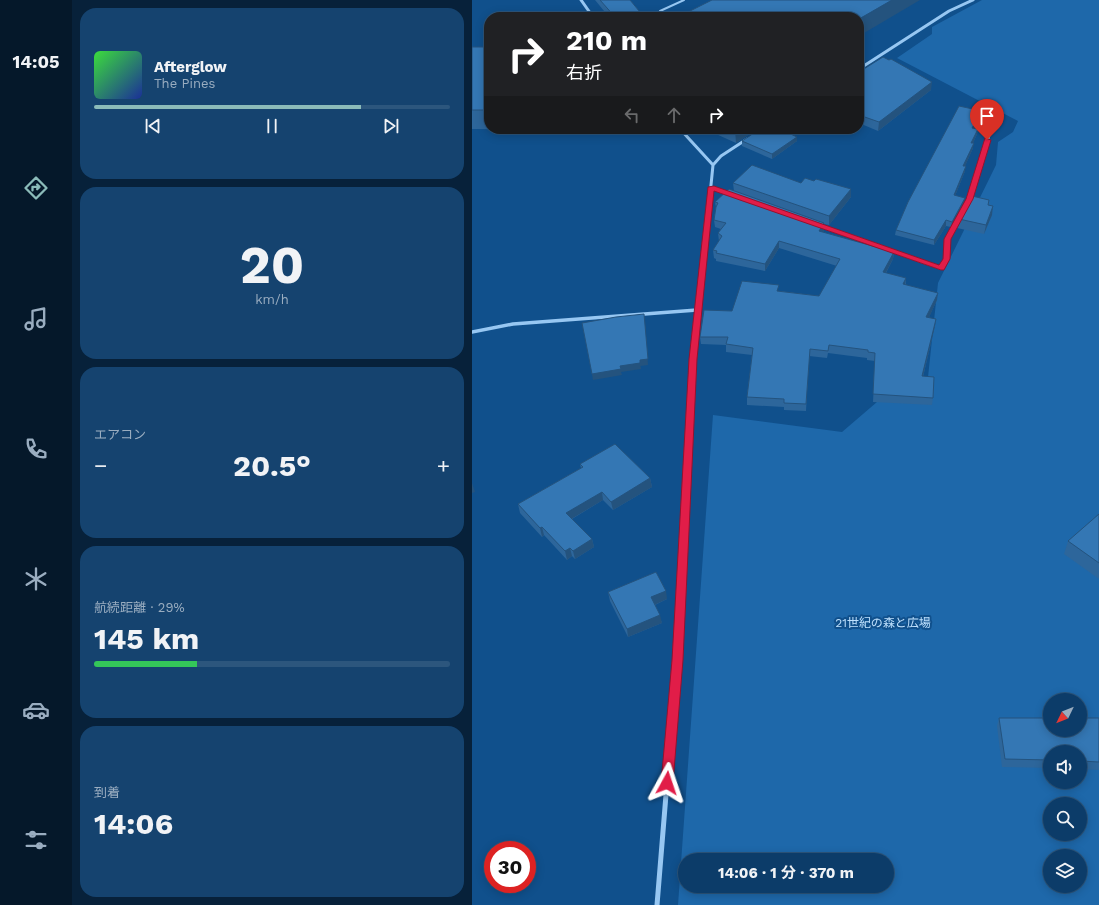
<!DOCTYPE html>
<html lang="ja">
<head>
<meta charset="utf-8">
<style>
  :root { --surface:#0c3c69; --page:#15436f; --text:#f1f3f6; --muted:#9aadc0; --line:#2c567d; --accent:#8bbbb9 }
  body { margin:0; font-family:"Work Sans","Noto Sans JP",sans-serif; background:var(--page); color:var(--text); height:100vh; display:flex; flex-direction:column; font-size:15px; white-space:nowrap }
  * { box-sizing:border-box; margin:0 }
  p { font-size:13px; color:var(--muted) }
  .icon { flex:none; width:22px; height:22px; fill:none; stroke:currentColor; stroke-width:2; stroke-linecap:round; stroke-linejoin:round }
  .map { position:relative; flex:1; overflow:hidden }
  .side { display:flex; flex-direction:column; gap:8px; padding:8px; background:#07213a; width:400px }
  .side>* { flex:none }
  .guide { position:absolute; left:12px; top:12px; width:380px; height:122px; border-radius:16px; box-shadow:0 2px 10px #0003,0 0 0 1px var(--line); background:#202124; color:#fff; overflow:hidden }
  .needle { width:26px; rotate:227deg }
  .fabs { position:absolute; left:571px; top:693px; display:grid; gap:8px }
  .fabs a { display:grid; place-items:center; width:44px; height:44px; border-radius:50%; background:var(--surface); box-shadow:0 2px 10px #0003,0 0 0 1px var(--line); font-size:20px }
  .speed { position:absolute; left:12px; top:841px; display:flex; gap:8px; font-size:20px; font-weight:700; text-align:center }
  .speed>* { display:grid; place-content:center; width:52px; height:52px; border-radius:50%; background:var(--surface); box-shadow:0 2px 10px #0003,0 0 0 1px var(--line); line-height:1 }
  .speed .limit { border:6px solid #d22; background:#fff; color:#111 }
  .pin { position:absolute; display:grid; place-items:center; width:34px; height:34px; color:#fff; margin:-41px -17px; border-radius:50% 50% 50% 0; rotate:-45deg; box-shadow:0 0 4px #0007 }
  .pin .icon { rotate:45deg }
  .me { position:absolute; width:44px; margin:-22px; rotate:5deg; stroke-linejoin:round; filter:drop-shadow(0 0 3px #0008) }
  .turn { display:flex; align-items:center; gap:14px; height:84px; padding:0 16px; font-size:18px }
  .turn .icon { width:52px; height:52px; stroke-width:2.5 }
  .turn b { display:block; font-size:28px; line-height:34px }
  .lanes { display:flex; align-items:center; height:38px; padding:0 16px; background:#0003; justify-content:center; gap:20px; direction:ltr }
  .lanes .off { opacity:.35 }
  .big { font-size:30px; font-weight:700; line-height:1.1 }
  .side .widget { flex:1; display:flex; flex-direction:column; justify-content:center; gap:6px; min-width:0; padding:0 14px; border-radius:16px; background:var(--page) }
  .side .dial { align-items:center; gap:0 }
  .dial b { font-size:52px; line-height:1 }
  .song { display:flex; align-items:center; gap:12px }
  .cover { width:48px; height:48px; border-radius:6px; background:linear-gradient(135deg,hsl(120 70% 55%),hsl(230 70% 35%)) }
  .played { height:4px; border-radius:2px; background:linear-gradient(90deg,var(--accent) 75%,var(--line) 75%) }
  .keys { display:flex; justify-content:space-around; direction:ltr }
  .heat { display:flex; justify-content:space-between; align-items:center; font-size:22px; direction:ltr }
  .charge { height:6px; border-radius:3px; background:linear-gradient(90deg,#34c759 29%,var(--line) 0) }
  .trip { position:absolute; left:206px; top:853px; width:216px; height:40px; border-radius:20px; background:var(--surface); box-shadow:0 2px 10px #0003,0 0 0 1px var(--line); font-weight:700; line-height:40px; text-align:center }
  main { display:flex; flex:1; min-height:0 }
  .tabs { display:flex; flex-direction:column; width:72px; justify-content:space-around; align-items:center; background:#05182a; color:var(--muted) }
  .tabs .icon { width:28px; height:28px }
  .tabs .selected { color:var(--accent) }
  .tabs b { font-size:18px; color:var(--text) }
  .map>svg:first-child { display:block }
</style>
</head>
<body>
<main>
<nav class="tabs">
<b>14:05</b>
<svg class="icon selected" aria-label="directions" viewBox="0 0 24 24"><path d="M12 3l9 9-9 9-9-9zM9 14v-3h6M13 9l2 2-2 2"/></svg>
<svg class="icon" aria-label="music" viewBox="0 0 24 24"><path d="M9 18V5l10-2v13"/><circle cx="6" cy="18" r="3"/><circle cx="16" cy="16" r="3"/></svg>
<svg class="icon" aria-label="phone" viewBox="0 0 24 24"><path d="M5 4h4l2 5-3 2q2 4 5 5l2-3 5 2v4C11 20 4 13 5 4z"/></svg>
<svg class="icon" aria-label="climate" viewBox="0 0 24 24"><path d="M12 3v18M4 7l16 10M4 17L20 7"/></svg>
<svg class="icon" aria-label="car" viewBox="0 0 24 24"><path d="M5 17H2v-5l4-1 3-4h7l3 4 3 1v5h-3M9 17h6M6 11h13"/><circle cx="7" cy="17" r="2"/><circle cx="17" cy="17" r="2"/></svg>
<svg class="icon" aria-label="filters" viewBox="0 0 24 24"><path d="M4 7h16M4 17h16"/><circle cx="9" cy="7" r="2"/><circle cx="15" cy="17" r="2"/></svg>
</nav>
<section class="side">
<div class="widget">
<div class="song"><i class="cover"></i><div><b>Afterglow</b><p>The Pines</p></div></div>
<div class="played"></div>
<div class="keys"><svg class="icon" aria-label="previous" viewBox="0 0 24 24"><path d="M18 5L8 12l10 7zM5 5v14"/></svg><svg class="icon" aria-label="pause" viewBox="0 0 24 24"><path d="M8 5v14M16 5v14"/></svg><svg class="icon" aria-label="next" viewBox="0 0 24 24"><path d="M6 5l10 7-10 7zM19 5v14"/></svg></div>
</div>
<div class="widget dial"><b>20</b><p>km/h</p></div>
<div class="widget"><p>エアコン</p>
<div class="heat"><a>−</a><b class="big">20.5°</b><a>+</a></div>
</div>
<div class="widget"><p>航続距離 · 29%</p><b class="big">145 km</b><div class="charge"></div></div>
<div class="widget"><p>到着</p><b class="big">14:06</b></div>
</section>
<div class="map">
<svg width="627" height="905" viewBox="0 0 627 905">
  <rect width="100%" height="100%" fill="#10508c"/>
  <!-- green -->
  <path fill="#1e68aa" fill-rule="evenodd" d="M510,0H627V905H206L241,415L370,432L405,402L454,396L466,283L524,165L526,142L541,132L546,121L425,58L460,34V27ZM578,700H608V730H578ZM578,752H608V782H578ZM578,804H608V834H578ZM578,856H608V886H578ZM213,860H415V886H213Z"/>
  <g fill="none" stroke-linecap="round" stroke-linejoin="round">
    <!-- lane -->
    <path stroke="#97c7f2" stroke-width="2" d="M187,17L188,11L212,0"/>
    <!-- street-far2 -->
    <path stroke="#97c7f2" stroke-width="3" d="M109,0L121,17
      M387,69L477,11L501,0
      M208,129L241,165
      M239,187L258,194
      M235,225L241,165L249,156L275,139
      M484,225L498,199L520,125"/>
    <!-- street-far1 -->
    <path stroke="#97c7f2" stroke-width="3.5" d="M349,226L469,268L474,259L476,239L484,224
      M0,332L41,324L225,310
      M212,519L221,359L235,224"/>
    <!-- street -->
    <path stroke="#97c7f2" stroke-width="5" d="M185,905L205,660L213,518"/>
  </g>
  <!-- wall -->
  <path fill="#2d669b" d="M123,0H158L172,17H137Z
    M0,47H17V129H102V130L0,129Z
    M387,72L459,90L406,131L387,123Z
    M510,111L509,116L502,128L506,129L505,134L501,143V148L493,166V171L483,196L492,203L479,227L474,226L462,245L423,235L424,230Z
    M240,129H285L264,143L244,134Z
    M270,141H325L300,159L270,146Z
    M342,181L379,189V197L357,225L352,224V231L351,232L422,252L421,259L414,273L434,278V285L465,300L457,317L463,326L451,377L461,398L460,405L401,402L403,361L395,360V358L356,353L355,358L337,356L334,411L312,410V407L275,405V397L280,355L254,352V345L229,344L228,337L260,311L307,291L347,296L365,266L307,248L293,271L244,261V259L242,258L241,250L247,241L246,233L249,229L243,227L242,220L244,207L243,202L262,191L261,183H329Z
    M517,200V205L520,215L512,234L485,228L487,219Z
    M108,464L178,478L180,487L141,510L131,500L100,519L120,539L122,547L103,559L100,556L95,560L72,535L70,537L48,513L46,504L109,468Z
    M627,514V579L592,554L596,541Z
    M136,592L195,599L183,605L190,623L156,637L138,601Z
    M527,718H627V770L608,769V752H578V768L530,767L525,726Z"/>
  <!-- shaded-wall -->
  <path fill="#24537e" d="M420,0H448L387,36V19Z
    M460,82L459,90L406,131L407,122Z
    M510,111L509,116L500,133V128Z
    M263,129H285L264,143Z
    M506,129L505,134L499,148V143Z
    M325,137V141L300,159V154Z
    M502,143L501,148L491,171V166Z
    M494,166L493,171L481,201L482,195Z
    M379,189V197L357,225V216Z
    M493,198L492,203L479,227L480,222Z
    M521,206L520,215L512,234L514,225Z
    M474,220V226L462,245V240Z
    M352,223V231L346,238L347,231Z
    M307,241V248L293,271V264Z
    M422,252L421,259L410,280L411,272Z
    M434,278L433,286L431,284Z
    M466,293L465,300L454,324V317Z
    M464,319L463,326L449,384L450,376Z
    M173,320L176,365L168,366V360Z
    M168,363L169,369L149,372L150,375L121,380L120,374L148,366Z
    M178,478L180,487L141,510L139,502Z
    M0,483L3,492L0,493Z
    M130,492L131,500L96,521L94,513Z
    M70,527L72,535L70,537L68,528Z
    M120,539L122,547L103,559L101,551Z
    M98,548L100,556L95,560L93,551Z
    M194,591L195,599L180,606L179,597Z
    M188,615L190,623L156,637L155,629Z"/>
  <!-- building -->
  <path fill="#3477b4" stroke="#24537e" d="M128,0H158L172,17H143Z
    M240,0H420L387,19V17H206Z
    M0,47H17V110H0Z
    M411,57L417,60L419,59L460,82L407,122L387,115V72Z
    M487,106L510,111L500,128L506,129L499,143H502L491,166H494L482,195L493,198L480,222L474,220L462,240L424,230L436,202Z
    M288,129H308L325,137L300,154L270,141Z
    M280,165L329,183L333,178L342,181L344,179L379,189L357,216L261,183Z
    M257,189L352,223L347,231L422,252L411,272L434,278L431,284L466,293L454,317L464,319L450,376L462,377L461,398L401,394L403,353L396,352V350L357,345L356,351L338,349L334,404L312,403V399L275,397L281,348L254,344L256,337H228L232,310L260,311L270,281L307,285L305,291L347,296L368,259L307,241L293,264L244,253L245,251L241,250L250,236L246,233L254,223L242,220L244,207L246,203L243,202Z
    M500,196L517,200L516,205L521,206L514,225L487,219Z
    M172,314L176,359L168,360V363L148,366L149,369L120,374L110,323L144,317Z
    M143,444L178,478L139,502L130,492L94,513L120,539L101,551L98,548L93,551L70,527L68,528L46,504L111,467L108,464Z
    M627,514V563L596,541Z
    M184,572L194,591L179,597L188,615L155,629L136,592Z
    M527,718H578V730H608V718H627V762L608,761V752H578V760L533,759Z"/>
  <!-- route -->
  <path fill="#e11d48" stroke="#92132f" d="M513,138L519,140L501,199L479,239L478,259L472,270H469L242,191L225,359L211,660L201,783L199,787L195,788L191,787L189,783L200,660L217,359L236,187L242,186L467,265L471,259L472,239L494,199Z"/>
  <g text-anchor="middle" stroke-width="4" stroke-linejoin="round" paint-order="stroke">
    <!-- park labels -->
    <g font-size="12" fill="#bee0fd" stroke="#10508c">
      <text x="411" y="627">21世紀の森と広場</text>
    </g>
  </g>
</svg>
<div class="fabs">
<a><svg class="needle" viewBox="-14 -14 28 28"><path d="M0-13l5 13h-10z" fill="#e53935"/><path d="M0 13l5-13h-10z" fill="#9aadc0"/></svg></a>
<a><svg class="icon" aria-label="sound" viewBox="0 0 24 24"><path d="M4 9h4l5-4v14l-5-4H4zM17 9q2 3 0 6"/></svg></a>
<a><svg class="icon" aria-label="search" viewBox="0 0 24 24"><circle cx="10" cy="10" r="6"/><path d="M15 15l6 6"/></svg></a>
<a><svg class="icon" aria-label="layers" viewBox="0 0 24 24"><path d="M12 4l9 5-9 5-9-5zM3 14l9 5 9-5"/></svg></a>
</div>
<div class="speed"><div class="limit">30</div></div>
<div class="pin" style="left:515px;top:140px;background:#d93025"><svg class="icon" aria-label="arrive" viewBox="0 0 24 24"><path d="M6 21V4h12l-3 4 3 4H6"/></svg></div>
<svg class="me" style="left:195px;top:783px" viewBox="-20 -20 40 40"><path d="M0-17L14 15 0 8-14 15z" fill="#e11d48" stroke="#fff" stroke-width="4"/></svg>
<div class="trip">14:06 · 1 分 · 370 m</div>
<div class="guide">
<div class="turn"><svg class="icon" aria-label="right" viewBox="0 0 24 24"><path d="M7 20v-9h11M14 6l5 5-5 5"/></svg><div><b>210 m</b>右折</div></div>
<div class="lanes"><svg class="icon off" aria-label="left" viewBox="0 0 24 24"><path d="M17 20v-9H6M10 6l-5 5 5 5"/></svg><svg class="icon off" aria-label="ahead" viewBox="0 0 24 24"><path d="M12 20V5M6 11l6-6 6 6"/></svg><svg class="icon" aria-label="right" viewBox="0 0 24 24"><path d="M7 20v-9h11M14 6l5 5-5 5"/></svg></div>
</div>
</div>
</main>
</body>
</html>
